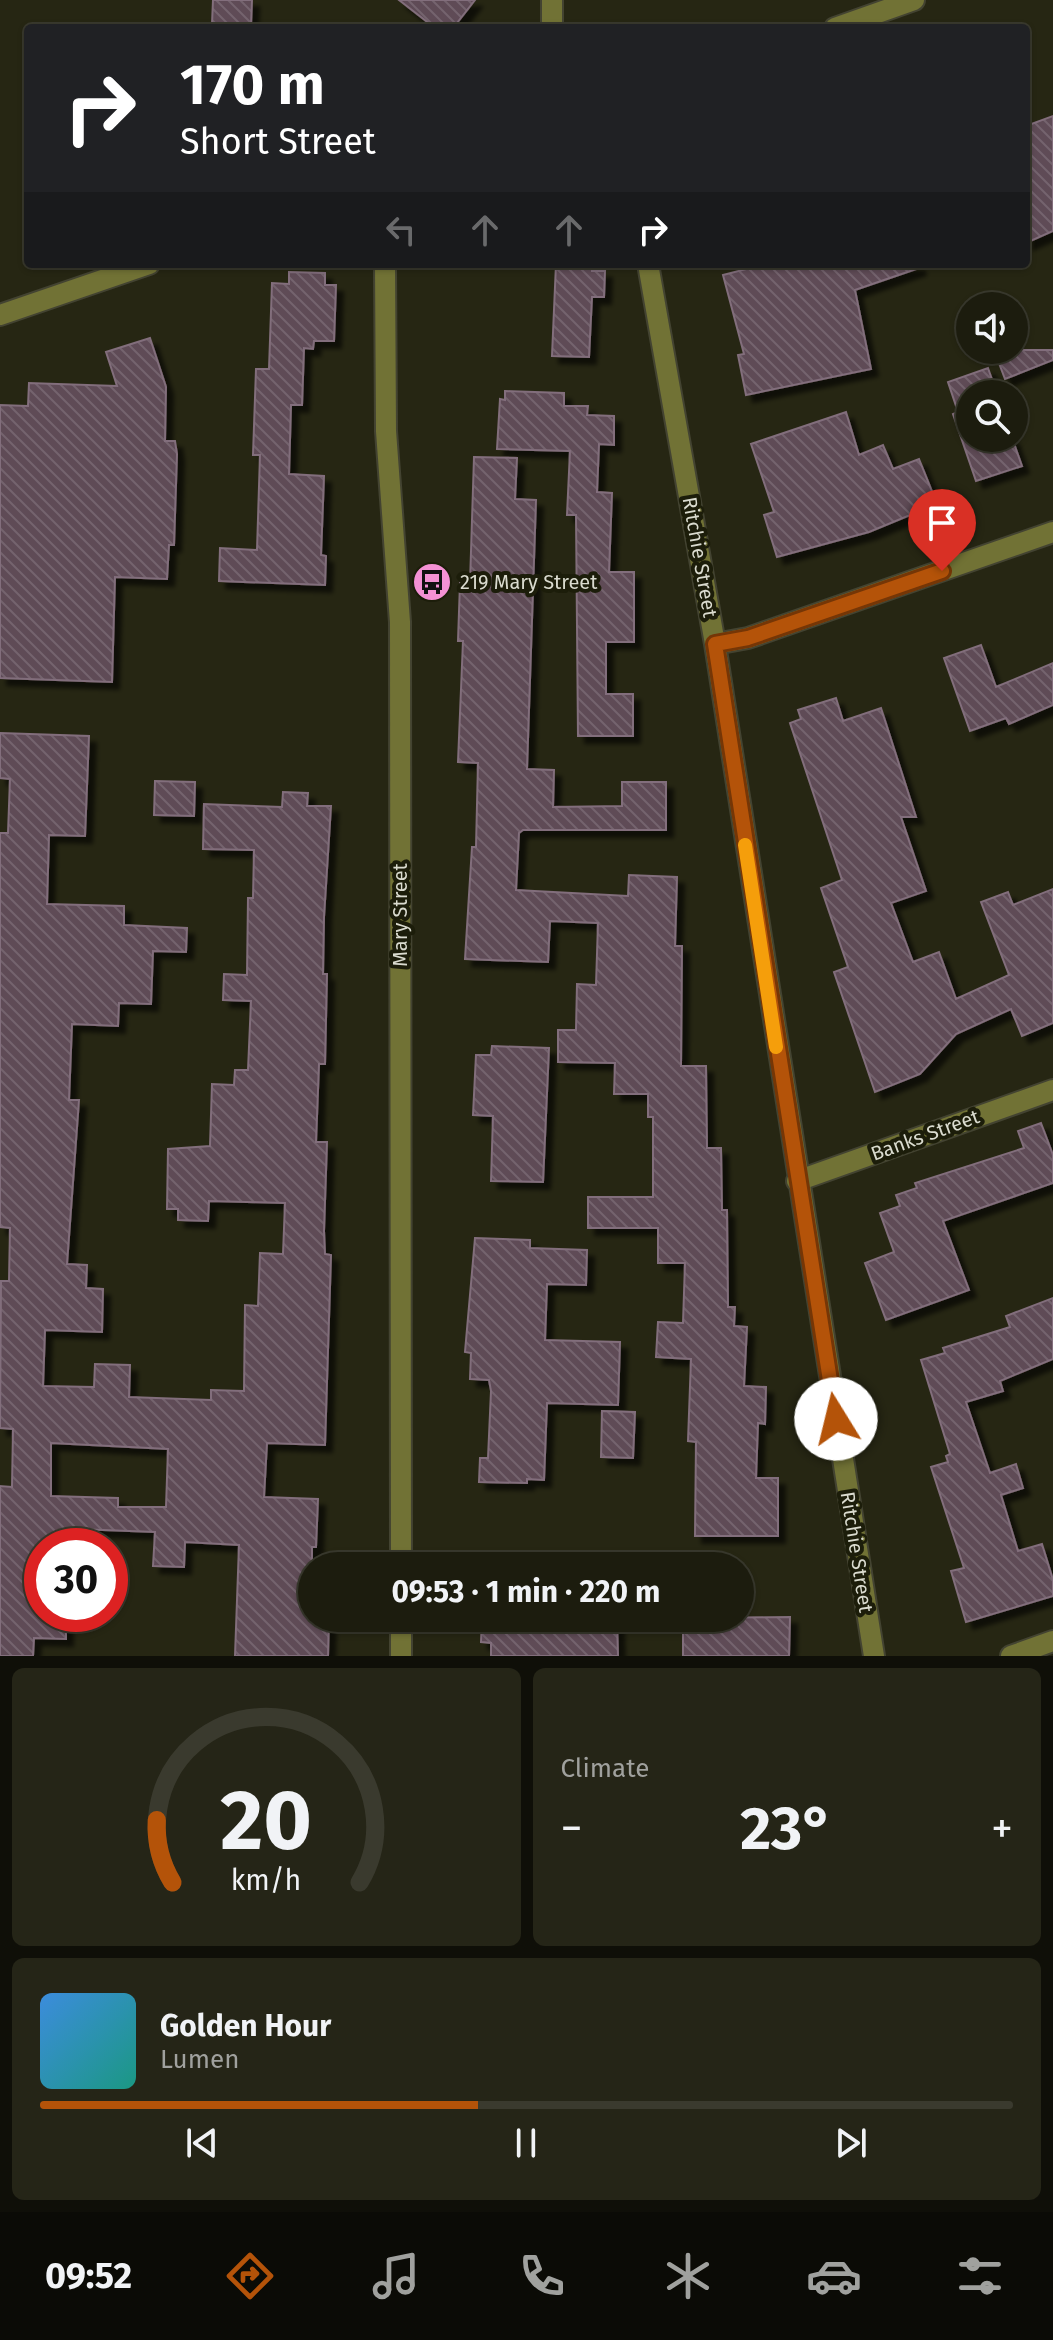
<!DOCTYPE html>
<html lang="en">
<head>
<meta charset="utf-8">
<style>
  :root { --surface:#1c1c0e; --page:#252517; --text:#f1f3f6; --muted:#a0a19e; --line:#3a3a2e; --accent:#b45309 }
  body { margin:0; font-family:"Fira Sans",sans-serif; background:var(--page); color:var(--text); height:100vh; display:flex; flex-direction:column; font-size:30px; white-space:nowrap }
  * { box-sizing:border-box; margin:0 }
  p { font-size:26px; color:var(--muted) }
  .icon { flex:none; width:44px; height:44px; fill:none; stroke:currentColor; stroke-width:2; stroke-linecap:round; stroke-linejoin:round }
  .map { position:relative; height:1656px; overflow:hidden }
  .sheet { display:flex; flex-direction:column; gap:12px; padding:12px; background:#0f0f08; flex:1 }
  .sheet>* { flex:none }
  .hud { position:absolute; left:24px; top:24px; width:1006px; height:244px; border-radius:8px; box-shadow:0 2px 6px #0004,0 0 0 2px var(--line); background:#202124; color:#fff; overflow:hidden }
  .fabs { position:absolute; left:956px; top:292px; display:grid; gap:16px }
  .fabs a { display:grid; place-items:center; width:72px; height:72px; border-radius:50%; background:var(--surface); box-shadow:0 2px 6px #0004,0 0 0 2px var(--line); font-size:40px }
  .speed { position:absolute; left:24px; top:1528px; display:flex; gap:16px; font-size:40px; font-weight:700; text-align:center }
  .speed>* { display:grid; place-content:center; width:104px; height:104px; border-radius:50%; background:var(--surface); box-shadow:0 2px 6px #0004,0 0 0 2px var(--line); line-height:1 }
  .speed .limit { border:12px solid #d22; background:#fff; color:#111 }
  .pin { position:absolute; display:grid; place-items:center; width:68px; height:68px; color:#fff; margin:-82px -34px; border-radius:50% 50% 50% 0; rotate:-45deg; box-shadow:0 0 8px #0007 }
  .pin .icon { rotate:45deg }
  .me { position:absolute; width:88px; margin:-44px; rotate:351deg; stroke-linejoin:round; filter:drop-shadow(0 0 6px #0008) }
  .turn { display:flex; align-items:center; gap:28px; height:168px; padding:0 24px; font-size:36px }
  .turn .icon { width:104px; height:104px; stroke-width:2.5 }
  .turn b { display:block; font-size:56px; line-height:68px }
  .lanes { display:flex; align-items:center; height:76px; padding:0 24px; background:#0003; justify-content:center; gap:40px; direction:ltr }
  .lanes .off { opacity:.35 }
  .big { font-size:60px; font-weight:700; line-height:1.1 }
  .sheet .tile { flex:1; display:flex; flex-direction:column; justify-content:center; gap:12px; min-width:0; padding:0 28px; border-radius:12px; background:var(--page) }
  .sheet .dial { align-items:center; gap:0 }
  .dial svg { height:208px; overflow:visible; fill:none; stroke:var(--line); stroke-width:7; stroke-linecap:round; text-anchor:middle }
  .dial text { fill:var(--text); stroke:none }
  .song { display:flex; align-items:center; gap:24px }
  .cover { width:96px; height:96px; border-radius:12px; background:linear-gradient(135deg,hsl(210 70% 55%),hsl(170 70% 35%)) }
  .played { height:8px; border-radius:4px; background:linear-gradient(90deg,var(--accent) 45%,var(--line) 45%) }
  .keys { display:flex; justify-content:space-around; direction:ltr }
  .heat { display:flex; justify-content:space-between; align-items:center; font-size:44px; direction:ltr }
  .sheet .tiles { flex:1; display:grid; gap:12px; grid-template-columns:1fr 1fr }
  .tile:last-child { grid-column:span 2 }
  .trip { position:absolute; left:298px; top:1552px; width:456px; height:80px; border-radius:40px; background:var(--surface); box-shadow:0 2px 6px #0004,0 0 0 2px var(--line); font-weight:700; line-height:80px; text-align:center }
  .tab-bar { display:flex; height:128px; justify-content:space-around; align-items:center; background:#0b0b06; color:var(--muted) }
  .tab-bar .icon { width:56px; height:56px }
  .tab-bar .on { color:var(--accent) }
  .tab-bar b { font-size:36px; color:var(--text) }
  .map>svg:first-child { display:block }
</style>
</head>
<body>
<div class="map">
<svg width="1053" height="1656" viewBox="0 0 1053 1656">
  <defs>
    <pattern id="building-back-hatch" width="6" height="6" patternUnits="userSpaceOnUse" patternTransform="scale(2)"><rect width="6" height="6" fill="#5e4b57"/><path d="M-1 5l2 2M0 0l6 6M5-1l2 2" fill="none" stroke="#74646e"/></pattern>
    <filter id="shadow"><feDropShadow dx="7" dy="7" stdDeviation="2" flood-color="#0009"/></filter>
  </defs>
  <rect width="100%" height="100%" fill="#262613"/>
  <!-- building -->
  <path fill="url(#building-back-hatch)" stroke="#826e7b" stroke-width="2" fill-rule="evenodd" filter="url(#shadow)" d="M213,0H252L251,25L212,24Z
    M399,0H475L453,28H435Z
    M1053,116V231L1026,243V126Z
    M556,264H592V271H605L604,297H592L589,357L552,356Z
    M766,264H918L919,268L855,290L871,369L746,395L738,355L744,354L723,275Z
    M289,272L325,273V285H336L334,341H314L313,349L304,348L302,405H291L289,474L324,476L321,555L326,556L325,585L219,581L220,548L257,550L260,455H253L256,369H269L272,283L289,284Z
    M150,338L166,387L165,441H175L177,454L174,545H169L167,579L115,577L112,682L0,678V405L28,406L29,383L117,386L106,352Z
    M994,350H1053V360L1005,379Z
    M988,368L997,394H970V438H1012L1022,466L976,481L953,414L958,412L948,382Z
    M505,391L564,393V406H588L587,415L614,416V445L599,444L597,492L612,493L609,572H634V642H606V694H633V736H578L576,515H567L570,451L497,449L500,399L505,400Z
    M846,412L859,455L883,445L893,469L919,459L937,504L869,532L777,557L764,515L774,512L751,444Z
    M474,457L517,458L515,499L536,500L527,769L554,770L553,807L622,806V782H666V830H523L519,833L516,890L628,896L629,875L677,877L675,946H682L681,1066H706L707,1148H721L722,1210H727L728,1307H735L734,1326L747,1327L744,1386L766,1387L765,1424L758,1423L756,1478H778V1536H695L696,1442L688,1441L691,1359L656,1357L658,1322L683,1323L685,1263H658V1228H588V1197H653V1117H648V1094H614L615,1063L558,1062V1030H576L577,984L596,985L598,923L550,921L548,962L465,959L472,847H476L478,763L458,762L463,641H458L460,583H470Z
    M981,645L996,687L1053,663V705L1009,724L1006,718L970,731L944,658Z
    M836,698L843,721L881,708L916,817H901L926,891L891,903L913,962L939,952L956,999L1009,975L981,902L1008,892L1013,905L1053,889V1023L1022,1036L1011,1009L956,1034L920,1074L875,1092L834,972L848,967L821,888L842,880L790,723L801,719L798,710Z
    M0,733L89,736L85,836L49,835L47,904L124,906V925L187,928L186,952L153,951L151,1004L119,1003L118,1026L72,1024L69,1100H79L67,1264L87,1265L86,1288L103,1289L102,1332L45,1330L43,1386L94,1387L95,1364L130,1365L129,1397L211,1400V1390L244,1391L245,1305L258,1306L260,1253L283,1254L285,1203L209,1201L208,1221L178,1220V1209H167L168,1149L210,1146L212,1084L234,1085L235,1070H248L251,1001L223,1000L224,974L247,975L248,898H253L254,850L203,849L204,804L282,807L283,792L308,793L307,806H331L324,917L323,974H327L325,1064H319L316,1142H327L324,1231L325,1254L331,1255L325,1445L267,1443L264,1497L318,1499L316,1547H312V1618H329L328,1656H235L239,1545L185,1542L184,1567L153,1566L155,1532L77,1529L61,1530L60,1541L42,1540V1614H66V1639L34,1638L33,1656H0V1486L12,1487L13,1429L0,1428L1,1281H9L10,1228L0,1227V833H8L10,779L0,778ZM51,1443L168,1449L166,1507H118V1498L51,1496Z
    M155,781L195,782L194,816L154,815Z
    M492,1046L549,1048L543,1182L491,1181L493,1116L473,1115L476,1055H491Z
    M1041,1123L1053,1155V1183L943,1221L969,1290L886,1320L865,1263L894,1252L880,1213L900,1206L896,1195L917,1188L915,1183L1024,1148L1018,1131Z
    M475,1238L530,1240V1248L587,1250L586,1285L547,1284L545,1340L620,1342L618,1405L547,1403L544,1480L527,1479V1483L479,1482L480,1458H488L491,1391L489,1380L470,1379L471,1353L465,1352Z
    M1053,1298V1359L1000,1381L1003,1391L966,1402L990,1473L1016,1464L1023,1488L1001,1495L1018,1551L1042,1544L1053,1580V1596L966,1622L951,1571L964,1568L931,1467L948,1462L946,1456L950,1454L921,1360L945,1353L943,1348L1010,1327L1006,1316Z
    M602,1411L635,1412L633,1458L601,1457Z
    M790,1617L789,1656H683V1618Z
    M482,1618L617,1621L618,1656H491V1643L481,1642Z"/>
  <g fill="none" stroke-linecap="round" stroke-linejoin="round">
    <defs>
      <path id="minor" d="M552,0V28
        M835,28L914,0
        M385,264L386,431L400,622L401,1566
        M648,264L715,644L874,1656
        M0,315L149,264
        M715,644L748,638L1053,532
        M797,1181L1053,1090
        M401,1618V1656
        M1011,1656L1053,1641"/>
    </defs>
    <!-- minor casing -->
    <use href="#minor" stroke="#434331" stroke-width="24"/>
    <!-- minor -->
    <use href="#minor" stroke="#717235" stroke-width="20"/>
  </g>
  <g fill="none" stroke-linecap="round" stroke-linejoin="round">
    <defs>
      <path id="route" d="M836,1419L715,644L748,638L942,571"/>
    </defs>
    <!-- route casing -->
    <use href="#route" stroke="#753606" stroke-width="20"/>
    <!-- route -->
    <use href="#route" stroke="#b45309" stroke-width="14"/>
    <!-- slow -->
    <path stroke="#f59e0b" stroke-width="14" d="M745,845L776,1047"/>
  </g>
  <!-- icons -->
  <defs>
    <symbol id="bus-disc" viewBox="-11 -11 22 22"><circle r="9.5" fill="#f491d4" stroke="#1c1d0a"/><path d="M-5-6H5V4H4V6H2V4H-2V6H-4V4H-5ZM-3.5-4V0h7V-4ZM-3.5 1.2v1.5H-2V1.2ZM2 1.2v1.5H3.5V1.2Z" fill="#111"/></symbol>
  </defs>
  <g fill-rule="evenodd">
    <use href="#bus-disc" x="410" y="560" width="44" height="44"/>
  </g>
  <g text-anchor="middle" stroke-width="8" stroke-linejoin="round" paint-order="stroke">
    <!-- street labels -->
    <g font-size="20" fill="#dadbcf" stroke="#1c1d0a">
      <text transform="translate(700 557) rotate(80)" y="7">Ritchie Street</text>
      <text transform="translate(400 915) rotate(-90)" y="7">Mary Street</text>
      <text transform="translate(925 1135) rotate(-20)" y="7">Banks Street</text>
      <text transform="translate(857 1552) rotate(81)" y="7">Ritchie Street</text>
    </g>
    <!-- poi labels -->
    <g font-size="20" fill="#dadbcf" stroke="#1c1d0a" text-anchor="start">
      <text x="460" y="589">219 Mary Street</text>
    </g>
  </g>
</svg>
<div class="fabs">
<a><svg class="icon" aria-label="sound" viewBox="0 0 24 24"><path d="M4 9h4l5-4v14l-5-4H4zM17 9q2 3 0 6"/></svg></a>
<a><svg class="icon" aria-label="search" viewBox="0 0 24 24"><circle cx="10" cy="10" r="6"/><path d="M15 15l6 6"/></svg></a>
</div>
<div class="speed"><div class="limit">30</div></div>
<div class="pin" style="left:942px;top:571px;background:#d93025"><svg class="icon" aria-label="arrive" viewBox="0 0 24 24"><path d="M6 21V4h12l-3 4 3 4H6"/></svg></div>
<svg class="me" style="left:836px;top:1419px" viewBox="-20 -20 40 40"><circle r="19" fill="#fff"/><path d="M0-13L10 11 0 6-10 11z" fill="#b45309"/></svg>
<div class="trip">09:53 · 1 min · 220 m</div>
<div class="hud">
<div class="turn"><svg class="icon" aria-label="right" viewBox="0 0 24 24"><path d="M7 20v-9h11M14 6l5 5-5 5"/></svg><div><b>170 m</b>Short Street</div></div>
<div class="lanes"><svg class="icon off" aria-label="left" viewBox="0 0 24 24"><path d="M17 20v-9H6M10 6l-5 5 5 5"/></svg><svg class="icon off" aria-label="ahead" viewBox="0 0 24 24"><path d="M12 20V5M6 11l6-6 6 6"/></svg><svg class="icon off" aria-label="ahead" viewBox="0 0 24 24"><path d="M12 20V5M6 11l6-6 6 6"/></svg><svg class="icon" aria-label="right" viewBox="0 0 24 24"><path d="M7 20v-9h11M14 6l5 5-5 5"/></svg></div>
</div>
</div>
<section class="sheet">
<div class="tiles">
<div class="tile dial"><svg viewBox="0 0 100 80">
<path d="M14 69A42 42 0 1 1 86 69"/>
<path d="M14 69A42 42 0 0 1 8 45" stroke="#b45309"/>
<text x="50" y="56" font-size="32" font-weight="700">20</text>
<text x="50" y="72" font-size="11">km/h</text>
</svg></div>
<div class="tile"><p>Climate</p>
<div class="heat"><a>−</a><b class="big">23°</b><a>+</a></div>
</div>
<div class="tile">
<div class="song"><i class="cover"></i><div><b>Golden Hour</b><p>Lumen</p></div></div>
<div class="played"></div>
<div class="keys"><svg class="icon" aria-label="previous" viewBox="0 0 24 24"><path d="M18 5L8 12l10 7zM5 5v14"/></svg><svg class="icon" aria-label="pause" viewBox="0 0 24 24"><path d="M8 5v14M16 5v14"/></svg><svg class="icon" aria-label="next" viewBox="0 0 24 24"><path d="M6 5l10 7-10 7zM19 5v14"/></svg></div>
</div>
</div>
</section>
<nav class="tab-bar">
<b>09:52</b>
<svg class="icon on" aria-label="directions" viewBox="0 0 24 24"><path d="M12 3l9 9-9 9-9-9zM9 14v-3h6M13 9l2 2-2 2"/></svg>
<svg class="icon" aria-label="music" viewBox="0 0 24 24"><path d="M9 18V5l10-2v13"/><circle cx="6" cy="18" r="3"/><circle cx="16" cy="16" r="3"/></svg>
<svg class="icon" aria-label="phone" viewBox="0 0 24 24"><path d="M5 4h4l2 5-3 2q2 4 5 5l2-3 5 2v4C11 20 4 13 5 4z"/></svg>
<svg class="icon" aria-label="climate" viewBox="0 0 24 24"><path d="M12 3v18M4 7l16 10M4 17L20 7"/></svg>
<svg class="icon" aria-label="car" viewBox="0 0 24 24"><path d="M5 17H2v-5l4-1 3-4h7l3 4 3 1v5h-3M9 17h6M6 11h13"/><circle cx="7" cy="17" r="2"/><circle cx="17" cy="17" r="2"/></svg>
<svg class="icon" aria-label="filters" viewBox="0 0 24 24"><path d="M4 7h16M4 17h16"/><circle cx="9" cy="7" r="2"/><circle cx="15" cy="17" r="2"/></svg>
</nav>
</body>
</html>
